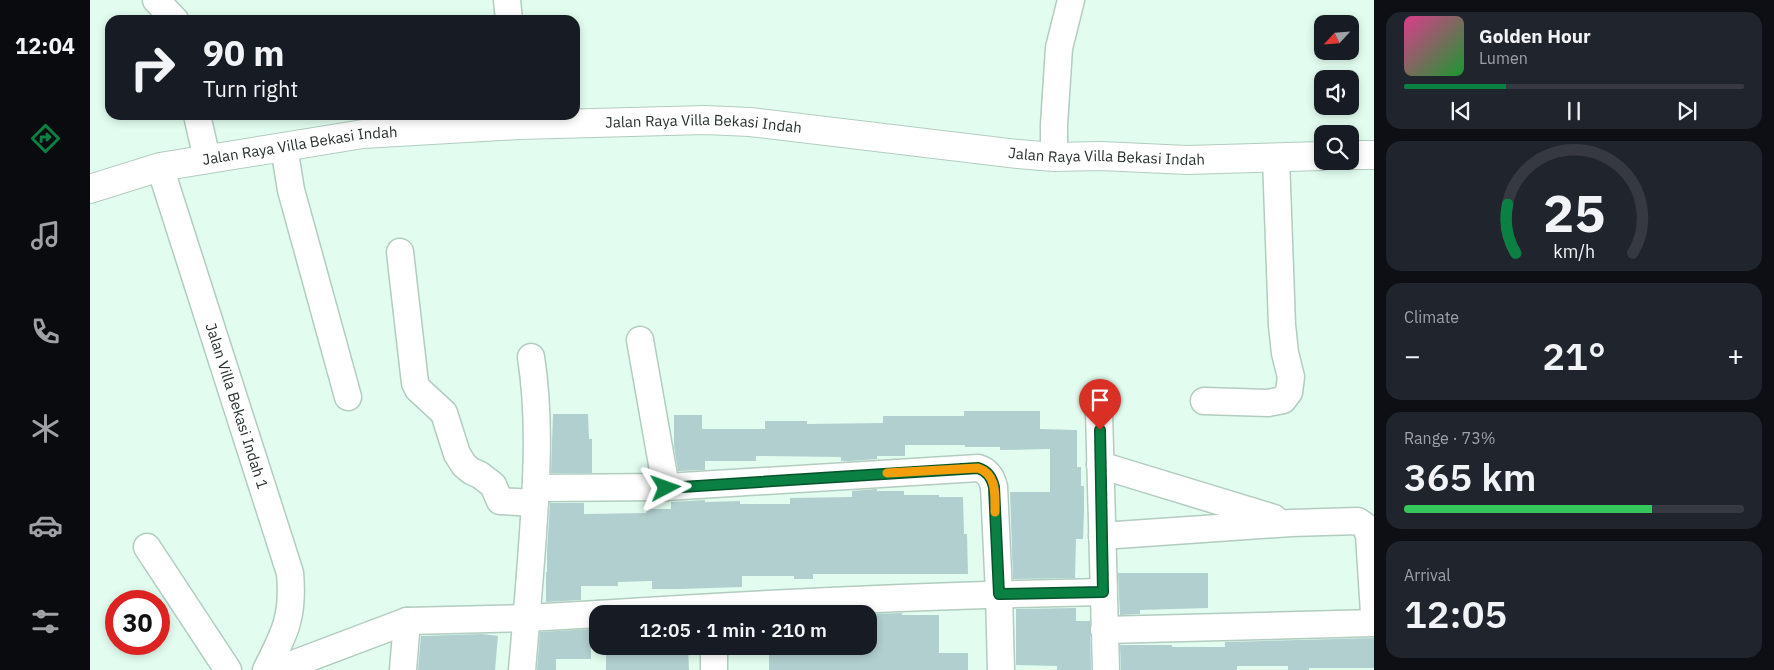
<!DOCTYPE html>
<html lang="en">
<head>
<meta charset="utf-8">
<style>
  :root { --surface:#171b24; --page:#20242c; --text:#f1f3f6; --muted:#9ea1a6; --line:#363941; --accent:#0b8043 }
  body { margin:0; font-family:"IBM Plex Sans",sans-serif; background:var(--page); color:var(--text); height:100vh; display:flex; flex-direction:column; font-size:19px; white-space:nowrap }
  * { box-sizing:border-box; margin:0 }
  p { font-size:16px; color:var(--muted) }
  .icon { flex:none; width:28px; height:28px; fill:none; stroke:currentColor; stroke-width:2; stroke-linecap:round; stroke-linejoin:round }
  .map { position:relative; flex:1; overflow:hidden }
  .panel { display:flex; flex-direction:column; gap:12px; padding:12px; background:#0d0f14; width:400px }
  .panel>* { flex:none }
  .top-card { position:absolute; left:15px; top:15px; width:475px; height:105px; border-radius:15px; box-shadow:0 2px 8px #0003; background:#171b24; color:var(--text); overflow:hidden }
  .needle { width:32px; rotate:244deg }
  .tools { position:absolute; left:1224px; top:15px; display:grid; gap:10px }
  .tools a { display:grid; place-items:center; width:45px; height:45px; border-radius:10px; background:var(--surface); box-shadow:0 2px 8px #0003; font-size:25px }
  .speed { position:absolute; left:15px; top:590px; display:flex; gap:10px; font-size:25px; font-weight:700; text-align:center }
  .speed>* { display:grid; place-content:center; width:65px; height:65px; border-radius:50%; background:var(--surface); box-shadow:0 2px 8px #0003; line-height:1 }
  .speed .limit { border:8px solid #d22; background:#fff; color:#111 }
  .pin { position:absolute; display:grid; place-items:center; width:42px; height:42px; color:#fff; margin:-51px -21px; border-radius:50% 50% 50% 0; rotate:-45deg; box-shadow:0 0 5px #0007 }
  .pin .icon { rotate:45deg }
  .me { position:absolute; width:55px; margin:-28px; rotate:86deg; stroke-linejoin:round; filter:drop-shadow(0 0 4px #0008) }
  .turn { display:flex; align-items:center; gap:18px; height:105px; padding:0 15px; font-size:22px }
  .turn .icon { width:65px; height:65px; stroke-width:2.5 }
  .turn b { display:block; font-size:35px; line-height:42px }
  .big { font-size:38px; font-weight:600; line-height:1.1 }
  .panel .tile { flex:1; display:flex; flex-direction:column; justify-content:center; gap:8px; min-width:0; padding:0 18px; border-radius:15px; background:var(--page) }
  .panel .dial { align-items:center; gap:0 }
  .dial svg { height:130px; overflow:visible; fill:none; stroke:var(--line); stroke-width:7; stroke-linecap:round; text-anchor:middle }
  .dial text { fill:var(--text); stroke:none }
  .song { display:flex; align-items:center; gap:15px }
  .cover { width:60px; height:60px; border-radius:8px; background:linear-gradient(135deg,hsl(330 70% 55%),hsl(130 70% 35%)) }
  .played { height:5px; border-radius:2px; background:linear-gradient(90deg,var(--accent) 30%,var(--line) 30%) }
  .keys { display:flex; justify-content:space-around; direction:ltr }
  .heat { display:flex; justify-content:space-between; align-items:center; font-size:28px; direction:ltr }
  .charge { height:8px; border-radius:4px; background:linear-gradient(90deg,#34c759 73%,var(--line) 0) }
  .trip { position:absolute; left:499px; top:605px; width:288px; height:50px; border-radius:15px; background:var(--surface); box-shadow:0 2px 8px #0003; font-weight:600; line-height:50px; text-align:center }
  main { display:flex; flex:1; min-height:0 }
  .tabs { display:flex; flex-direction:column; width:90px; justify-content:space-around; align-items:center; background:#090b0e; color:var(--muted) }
  .tabs .icon { width:35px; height:35px }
  .tabs .selected { color:var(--accent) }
  .tabs b { font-size:22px; color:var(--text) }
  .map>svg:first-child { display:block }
</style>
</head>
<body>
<main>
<nav class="tabs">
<b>12:04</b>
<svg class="icon selected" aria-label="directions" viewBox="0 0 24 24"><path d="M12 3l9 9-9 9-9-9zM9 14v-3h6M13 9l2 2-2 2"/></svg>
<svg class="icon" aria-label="music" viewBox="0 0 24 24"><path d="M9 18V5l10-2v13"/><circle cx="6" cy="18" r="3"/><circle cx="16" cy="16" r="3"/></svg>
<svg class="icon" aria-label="phone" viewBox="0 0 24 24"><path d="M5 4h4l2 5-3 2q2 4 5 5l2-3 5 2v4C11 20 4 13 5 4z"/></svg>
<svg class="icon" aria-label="climate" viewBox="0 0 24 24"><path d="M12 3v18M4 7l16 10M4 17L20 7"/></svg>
<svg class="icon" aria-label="car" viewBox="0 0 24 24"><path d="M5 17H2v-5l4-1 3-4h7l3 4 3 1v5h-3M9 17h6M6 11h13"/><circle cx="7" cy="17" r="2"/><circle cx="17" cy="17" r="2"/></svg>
<svg class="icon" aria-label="filters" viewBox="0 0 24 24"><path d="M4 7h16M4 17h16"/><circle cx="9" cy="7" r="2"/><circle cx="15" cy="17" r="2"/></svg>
</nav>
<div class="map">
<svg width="1284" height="670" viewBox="0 0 1284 670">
  <rect width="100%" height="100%" fill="#e2fdf0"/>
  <!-- building -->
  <path fill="#b1cfce" d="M874,411H950V429L987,430V467H991V486H994V511L993,539H986L985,578L923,579L920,492H960V449L910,450V447H875V445H815V456H787V459L761,461H751V457L666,456V461H615V470L588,471L584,446V415H612V429H675V421H717V424L793,423V416H874Z
    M463,414H498L499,439H502V473H461Z
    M787,489V491H814V495H849V497H873L874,534H877L878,574H723V579H704V576H652V587L590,589H562V581L528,582V586H491V600L456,602V572H457V551L460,503H494V514L556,513V509H581V502L615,500V502L650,501V504H700V498L762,497V491Z
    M1028,573H1118V608L1050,610V614L1030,615Z
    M986,608V621H1000L1001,670H967V666L926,665V609Z
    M812,613V615H849V653H878V670H679V646H778V614Z
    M501,629V659H466V670H447L450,632Z
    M392,634L408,636L405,670H328L331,636Z
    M1284,638V668H1219V670H1198V666H1147V670H1031L1030,645H1082V647H1135V642Z
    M516,646H598L599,670H516Z"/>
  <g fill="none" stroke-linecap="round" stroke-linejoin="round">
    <defs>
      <g id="street">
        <path d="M66,0L85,20"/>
        <path d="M417,0L419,20"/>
        <path d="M107,115L117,159"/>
        <path d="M194,147L201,190L258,397"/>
        <path d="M964,157V125L969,48L981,0"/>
        <path id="s1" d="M70,167L200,573C204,616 195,633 176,670"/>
        <path d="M310,252L325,383L328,389L354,413L367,454L374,465L381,471L390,475L403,485L410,501L445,503"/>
        <path d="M550,340L576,487"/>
        <path d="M1114,401L1178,403L1193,400L1199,392L1201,377L1195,353L1192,325L1186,158"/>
        <path d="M1009,412L1016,670"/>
        <path d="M1010,465L1184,518"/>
        <path d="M447,488L576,487L888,468C898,471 902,478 904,487L909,594L911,670"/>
        <path d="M1012,536L1201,523L1268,521L1275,526L1279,535L1284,613"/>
        <path d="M57,547L138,670"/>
        <path d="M508,614C676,603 845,595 1013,592"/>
        <path d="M1014,630L1284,623"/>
        <path d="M187,670L317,621L437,618L508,614"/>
        <path d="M313,670L317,621"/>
        <path d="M432,670C436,624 440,578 443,533C447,474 450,415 441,357"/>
        <path d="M624,670V646"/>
      </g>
      <g id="secondary">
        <path d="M1260,155H1284"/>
        <path id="s2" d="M0,189L70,167L273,134L429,125L615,120L660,122L928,154L964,157L1011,156L1097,160L1232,156"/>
      </g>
    </defs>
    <!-- street casing -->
    <use href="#street" stroke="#b2ccbf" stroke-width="29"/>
    <!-- secondary casing -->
    <use href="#secondary" stroke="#b2ccbf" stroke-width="30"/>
    <!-- street -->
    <use href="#street" stroke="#fff" stroke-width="26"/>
    <!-- secondary -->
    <use href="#secondary" stroke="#fff" stroke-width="28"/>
  </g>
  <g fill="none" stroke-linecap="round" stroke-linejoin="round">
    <defs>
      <path id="route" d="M576,488L888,468C898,471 902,478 904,487L909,594L1013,592L1010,430"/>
    </defs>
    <!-- route casing -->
    <use href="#route" stroke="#07532c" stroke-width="12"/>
    <!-- route -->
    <use href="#route" stroke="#0b8043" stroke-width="9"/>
    <!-- slow -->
    <path stroke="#f59e0b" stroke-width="9" d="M797,473L888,468C907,474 905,495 905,512"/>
  </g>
  <g text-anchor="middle" stroke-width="4" stroke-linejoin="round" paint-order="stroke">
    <!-- street labels -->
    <g font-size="15" fill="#28322d" stroke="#fff">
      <text dy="5" stroke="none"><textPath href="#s2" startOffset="620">Jalan Raya Villa Bekasi Indah</textPath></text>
      <text dy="5" stroke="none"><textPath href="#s2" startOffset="215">Jalan Raya Villa Bekasi Indah</textPath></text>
      <text dy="5" stroke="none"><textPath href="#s2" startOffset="1025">Jalan Raya Villa Bekasi Indah</textPath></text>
      <text dy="5" stroke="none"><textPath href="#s1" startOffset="251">Jalan Villa Bekasi Indah 1</textPath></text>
    </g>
  </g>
</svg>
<div class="tools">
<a><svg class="needle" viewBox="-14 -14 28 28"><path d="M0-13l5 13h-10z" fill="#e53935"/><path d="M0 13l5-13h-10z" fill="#9ea1a6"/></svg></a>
<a><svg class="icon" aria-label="sound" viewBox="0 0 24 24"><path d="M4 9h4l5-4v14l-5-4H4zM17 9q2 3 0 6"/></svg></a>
<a><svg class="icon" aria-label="search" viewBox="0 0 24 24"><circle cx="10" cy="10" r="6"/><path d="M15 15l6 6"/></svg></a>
</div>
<div class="speed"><div class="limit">30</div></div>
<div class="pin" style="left:1010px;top:430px;background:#d93025"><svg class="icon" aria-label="arrive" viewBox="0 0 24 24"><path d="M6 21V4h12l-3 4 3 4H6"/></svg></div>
<svg class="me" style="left:576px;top:488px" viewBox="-20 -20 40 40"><path d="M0-17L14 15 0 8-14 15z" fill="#0b8043" stroke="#fff" stroke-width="4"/></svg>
<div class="trip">12:05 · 1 min · 210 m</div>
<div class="top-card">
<div class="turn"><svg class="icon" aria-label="right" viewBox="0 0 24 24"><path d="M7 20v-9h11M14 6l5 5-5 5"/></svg><div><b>90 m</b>Turn right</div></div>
</div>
</div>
<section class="panel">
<div class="tile">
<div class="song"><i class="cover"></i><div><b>Golden Hour</b><p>Lumen</p></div></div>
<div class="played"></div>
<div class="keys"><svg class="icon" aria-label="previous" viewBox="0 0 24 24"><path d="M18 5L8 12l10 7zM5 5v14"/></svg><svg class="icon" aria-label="pause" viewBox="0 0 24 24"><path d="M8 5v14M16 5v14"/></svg><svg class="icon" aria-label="next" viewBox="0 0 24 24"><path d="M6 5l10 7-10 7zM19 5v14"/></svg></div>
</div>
<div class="tile dial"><svg viewBox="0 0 100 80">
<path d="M14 69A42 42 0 1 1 86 69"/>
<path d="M14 69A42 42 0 0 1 9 39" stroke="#0b8043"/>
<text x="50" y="56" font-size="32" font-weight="700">25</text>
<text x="50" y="72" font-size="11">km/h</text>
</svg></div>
<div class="tile"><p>Climate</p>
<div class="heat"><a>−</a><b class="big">21°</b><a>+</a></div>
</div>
<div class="tile"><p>Range · 73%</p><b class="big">365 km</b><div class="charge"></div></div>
<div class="tile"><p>Arrival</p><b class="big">12:05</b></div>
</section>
</main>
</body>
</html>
